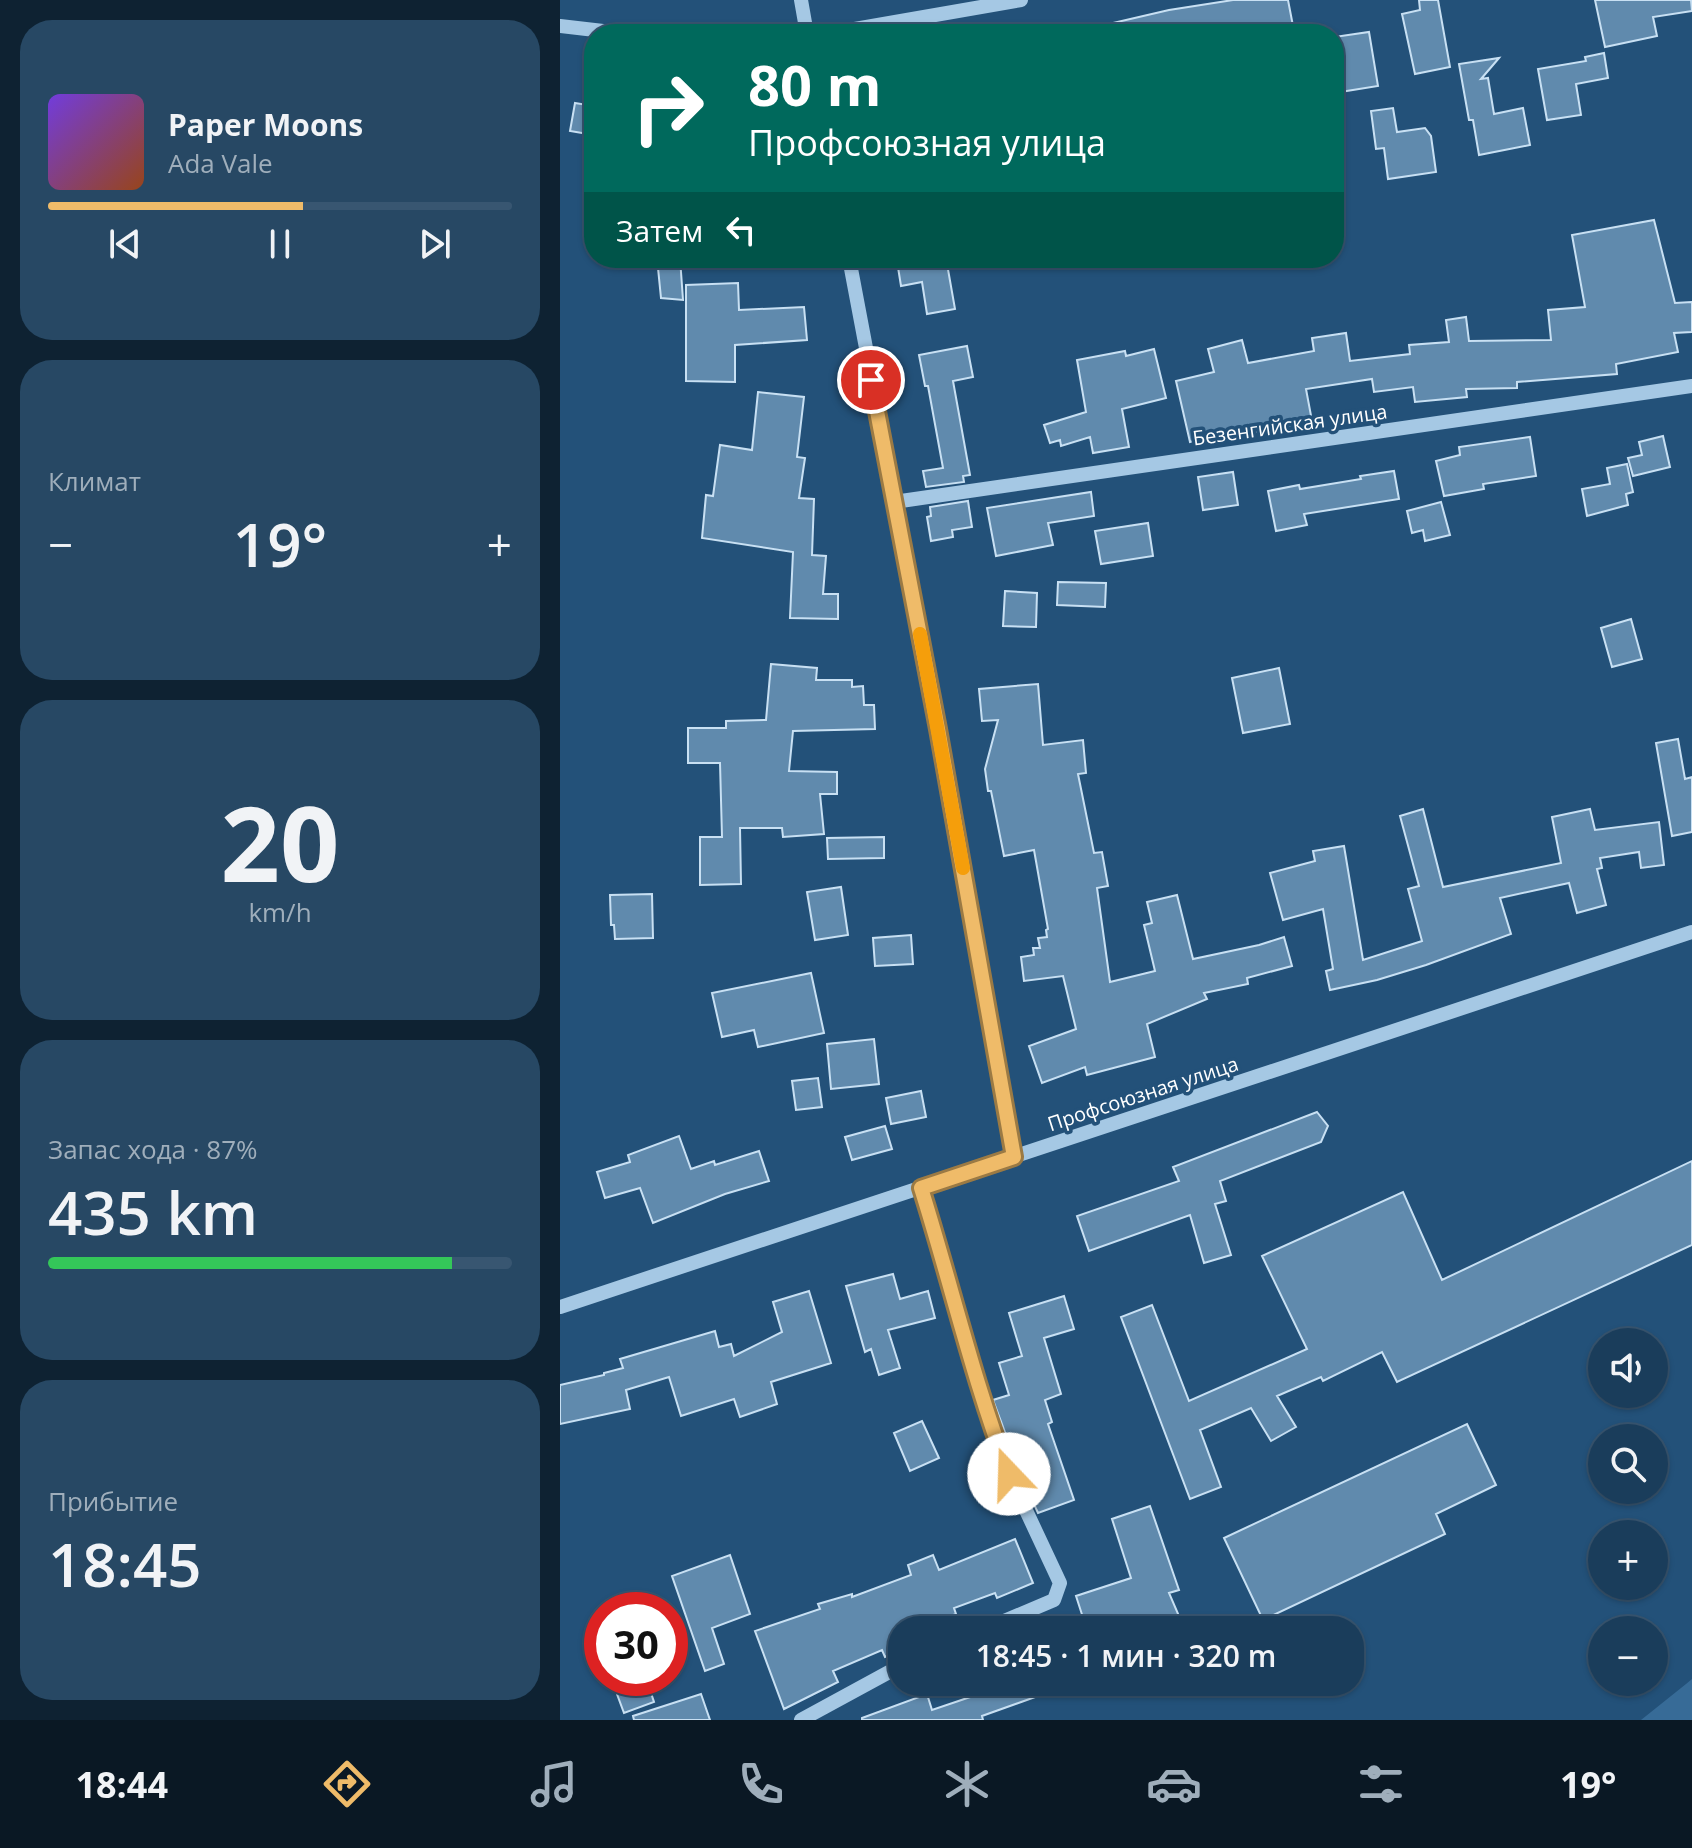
<!DOCTYPE html>
<html lang="ru">
<head>
<meta charset="utf-8">
<style>
  :root { --surface:#1a3d5b; --page:#274864; --text:#f1f3f6; --muted:#9faebb; --line:#385671; --accent:#efbb69 }
  body { margin:0; font-family:"Open Sans",sans-serif; background:var(--page); color:var(--text); height:100vh; display:flex; flex-direction:column; font-size:30px; white-space:nowrap }
  * { box-sizing:border-box; margin:0 }
  p { font-size:26px; color:var(--muted) }
  .icon { flex:none; width:44px; height:44px; fill:none; stroke:currentColor; stroke-width:2; stroke-linecap:round; stroke-linejoin:round }
  .map { position:relative; flex:1; overflow:hidden }
  .details { display:flex; flex-direction:column; gap:20px; padding:20px; background:#0e2232; width:560px }
  .details>* { flex:none }
  .guide { position:absolute; left:24px; top:24px; width:760px; height:244px; border-radius:32px; box-shadow:0 2px 6px #0004,0 0 0 2px var(--line); background:#00695c; color:#fff; overflow:hidden }
  .tools { position:absolute; left:1028px; top:1328px; display:grid; gap:16px }
  .tools a { display:grid; place-items:center; width:80px; height:80px; border-radius:50%; background:var(--surface); box-shadow:0 2px 6px #0004,0 0 0 2px var(--line); font-size:40px }
  .speed { position:absolute; left:24px; top:1592px; display:flex; gap:16px; font-size:40px; font-weight:700; text-align:center }
  .speed>* { display:grid; place-content:center; width:104px; height:104px; border-radius:50%; background:var(--surface); box-shadow:0 2px 6px #0004,0 0 0 2px var(--line); line-height:1 }
  .speed .limit { border:12px solid #d22; background:#fff; color:#111 }
  .pin { position:absolute; display:grid; place-items:center; width:68px; height:68px; color:#fff; margin:-34px; border:4px solid #fff; border-radius:50%; box-shadow:0 2px 8px #0007 }
  .me { position:absolute; width:88px; margin:-44px; rotate:339deg; stroke-linejoin:round; filter:drop-shadow(0 0 6px #0008) }
  .turn { display:flex; align-items:center; gap:28px; height:168px; padding:0 32px; font-size:36px }
  .turn .icon { width:104px; height:104px; stroke-width:2.5 }
  .turn b { display:block; font-size:56px; line-height:68px }
  .then { display:flex; align-items:center; height:76px; padding:0 32px; background:#0003; gap:16px; font-size:30px }
  .big { font-size:60px; font-weight:600; line-height:1.1 }
  .details .widget { flex:1; display:flex; flex-direction:column; justify-content:center; gap:12px; min-width:0; padding:0 28px; border-radius:32px; background:var(--page) }
  .details .dial { align-items:center; gap:0 }
  .dial b { font-size:104px; line-height:1 }
  .song { display:flex; align-items:center; gap:24px }
  .cover { width:96px; height:96px; border-radius:12px; background:linear-gradient(135deg,hsl(260 70% 55%),hsl(20 70% 35%)) }
  .played { height:8px; border-radius:4px; background:linear-gradient(90deg,var(--accent) 55%,var(--line) 55%) }
  .keys { display:flex; justify-content:space-around; direction:ltr }
  .heat { display:flex; justify-content:space-between; align-items:center; font-size:44px; direction:ltr }
  .charge { height:12px; border-radius:6px; background:linear-gradient(90deg,#34c759 87%,var(--line) 0) }
  .trip { position:absolute; left:328px; top:1616px; width:476px; height:80px; border-radius:32px; background:var(--surface); box-shadow:0 2px 6px #0004,0 0 0 2px var(--line); font-weight:600; line-height:80px; text-align:center }
  .tabs { display:flex; height:128px; justify-content:space-around; align-items:center; background:#0a1824; color:var(--muted) }
  .tabs .icon { width:56px; height:56px }
  .tabs .active { color:var(--accent) }
  .tabs b { font-size:36px; color:var(--text) }
  main { display:flex; flex:1; min-height:0 }
  .map>svg:first-child { display:block }
</style>
</head>
<body>
<main>
<section class="details">
<div class="widget">
<div class="song"><i class="cover"></i><div><b>Paper Moons</b><p>Ada Vale</p></div></div>
<div class="played"></div>
<div class="keys"><svg class="icon" aria-label="previous" viewBox="0 0 24 24"><path d="M18 5L8 12l10 7zM5 5v14"/></svg><svg class="icon" aria-label="pause" viewBox="0 0 24 24"><path d="M8 5v14M16 5v14"/></svg><svg class="icon" aria-label="next" viewBox="0 0 24 24"><path d="M6 5l10 7-10 7zM19 5v14"/></svg></div>
</div>
<div class="widget"><p>Климат</p>
<div class="heat"><a>−</a><b class="big">19°</b><a>+</a></div>
</div>
<div class="widget dial"><b>20</b><p>km/h</p></div>
<div class="widget"><p>Запас хода · 87%</p><b class="big">435 km</b><div class="charge"></div></div>
<div class="widget"><p>Прибытие</p><b class="big">18:45</b></div>
</section>
<div class="map">
<svg width="1132" height="1720" viewBox="0 0 1132 1720">
  <rect width="100%" height="100%" fill="#235179"/>
  <!-- green -->
  <path fill="#376b97" d="M1132,1679V1720H1081L1126,1684Z"/>
  <!-- building -->
  <path fill="#608aad" stroke="#c8e0f3" stroke-width="2" d="M673,0H728L733,26L690,34H677L676,30L646,34H541L540,26L609,10Z
    M859,0H878L890,67L855,74L842,14L860,10Z
    M1035,0H1131L1132,11L1093,17L1097,36L1045,47Z
    M809,32L818,86L774,93V37Z
    M1044,53L1048,78L1016,84L1021,115L987,120L978,69L1026,61L1025,57Z
    M939,58L921,79L928,78L934,114L963,108L970,145L919,155L913,120H909L899,64Z
    M15,103L34,106V135L10,131Z
    M833,108L837,132L865,128L871,136L876,172L828,179L824,148L816,149L811,111Z
    M1094,220L1115,303L1132,302V332L1114,333L1118,352L1056,364L1057,374L957,382V388L906,389L907,397L855,402L853,387L814,392L812,379L746,389L752,421L671,437L670,432L630,442L616,381L654,372L648,349L682,340L688,363L754,351L752,338L786,333L790,361L850,354L849,345L889,342L886,320L906,317L909,341L991,340L988,310L1025,307L1012,235Z
    M97,258H120L123,300L101,298Z
    M354,258H386L395,309L367,314L362,282L341,286L337,261Z
    M178,283L179,310L244,307L247,340L175,345V382L126,381V285Z
    M407,346L413,377L393,381L410,475L403,476L404,482L366,487L363,471L383,468L368,386H365L359,355Z
    M594,349L606,398L562,409L569,447L533,453L530,437L501,446L500,440L490,443L484,425L526,412L517,360L565,351L566,356Z
    M198,392L244,397L237,457L245,458L239,498L254,499L252,555L266,556L263,594H278V619L230,618L233,552L142,538L146,495L153,496L160,445L192,450Z
    M1103,436L1110,467L1073,476L1068,458L1082,455L1079,442Z
    M970,437L976,476L923,484L924,489L884,496L876,461L900,455L899,447Z
    M1067,464L1073,492L1066,494L1068,505L1027,516L1022,489L1050,484L1047,468Z
    M834,471L839,499L744,514L747,525L716,531L708,491L739,485L740,489L801,479L800,476Z
    M673,472L678,505L643,510L638,477Z
    M531,492L534,516L488,523L493,545L436,556L427,508Z
    M408,501L412,527L392,530L393,537L371,541L367,517L371,516L370,507Z
    M881,502L890,535L865,541L863,530L852,533L847,511Z
    M588,523L593,556L541,564L535,531Z
    M498,582L546,583L545,607L497,605Z
    M445,591L477,593L476,627L443,626Z
    M1071,619L1082,659L1052,667L1041,628Z
    M211,664L257,668L256,680H292V687L303,686L304,705H314L315,729L233,731L229,771L277,772V794H260L264,834L223,837L222,828H180L181,884L140,885V837H162L160,763H128V728H166V721L206,720Z
    M719,668L730,724L683,733L672,678Z
    M478,684L483,745L523,740L526,773L518,774L534,853L542,852L548,886L537,888L550,982L595,971L584,925L592,923L587,902L617,895L633,959L699,945L724,937L732,966L687,978L688,984L644,993L647,999L587,1024L595,1057L527,1075L525,1067L482,1083L469,1046L516,1029L503,976L464,981L461,957L474,955L473,948H480L478,938L487,937L486,930L488,929L474,850L444,856L431,791H428L425,769L438,720L422,721L419,689Z
    M1118,739L1125,779L1132,777V832L1112,836L1096,743Z
    M863,809L883,887L1001,863L992,817L1030,809L1035,830L1099,822L1104,865L1081,868L1079,852L1040,858L1042,868L1037,869L1046,905L1017,913L1009,883L940,898L951,934L866,965L817,980L770,990L766,971L773,969L763,909L723,920L710,873L755,861L753,851L784,846L803,960L862,941L848,889L859,886L840,816Z
    M324,837V858L268,859L267,838Z
    M281,887L288,935L255,940L247,892Z
    M92,894L93,938L55,939L54,925H51L50,895Z
    M351,935L353,964L315,966L313,938Z
    M251,973L264,1033L198,1047L194,1030L162,1037L152,993Z
    M314,1039L319,1084L271,1089L267,1044Z
    M258,1078L262,1107L236,1110L232,1081Z
    M361,1091L366,1117L331,1124L326,1098Z
    M757,1112L768,1126L761,1142L660,1181L666,1201L655,1204L671,1255L644,1263L630,1215L529,1251L517,1216L619,1181L613,1167Z
    M325,1126L332,1149L292,1160L285,1137Z
    M119,1136L131,1169L154,1161L155,1165L199,1151L209,1181L165,1194L93,1223L80,1188L45,1198L37,1172L70,1162L68,1155Z
    M1132,1161V1245L837,1382L822,1352L763,1381L761,1377L717,1396L736,1427L711,1441L691,1408L640,1430L661,1487L630,1499L561,1317L592,1305L629,1401L747,1349L702,1256L843,1192L882,1280Z
    M333,1274L340,1299L368,1291L375,1318L328,1330L340,1368L319,1375L311,1349L305,1352L286,1286Z
    M249,1291L271,1363L211,1382L217,1404L180,1417L174,1399L121,1416L109,1377L66,1390L70,1409L0,1424V1385L44,1375V1373L63,1368L60,1359L155,1331L159,1347L171,1344L174,1356L222,1332L213,1302Z
    M504,1296L514,1329L484,1338L501,1394L485,1400L492,1422L488,1424L514,1500L478,1513L462,1478L433,1400L449,1395L439,1363L462,1356L449,1313Z
    M362,1421L379,1458L350,1471L334,1433Z
    M907,1424L936,1485L876,1514L885,1534L703,1620L664,1538Z
    M590,1506L619,1590L609,1593L625,1630H527L516,1596L571,1578L552,1519Z
    M455,1539L473,1583L437,1598L435,1593L394,1608L396,1614L353,1630H342V1651L325,1657L322,1650L273,1671L278,1682L224,1709L195,1631L260,1609L258,1604L292,1594V1597L351,1575L348,1565L373,1555L379,1570Z
    M170,1555L190,1614L152,1628L164,1664L145,1671L112,1576Z
    M51,1678H86L94,1702L64,1713Z
    M415,1682H508L509,1685L422,1716L423,1720H302V1718L367,1694L372,1710L419,1694Z
    M141,1694L150,1720H74L73,1716Z"/>
  <g fill="none" stroke-linecap="round" stroke-linejoin="round">
    <!-- minor -->
    <path stroke="#a5c8e4" stroke-width="14" d="M241,0L247,34
      M0,26L69,34
      M266,34L461,0
      M289,258L378,729L454,1157
      M334,502L1132,386
      M361,1188L401,1318L412,1368L433,1431L449,1474L500,1583L494,1600L423,1630
      M0,1307L1132,932
      M241,1720L342,1665"/>
  </g>
  <g fill="none" stroke-linecap="round" stroke-linejoin="round">
    <defs>
      <path id="route" d="M311,380L378,729L454,1157L361,1188C391,1283 413,1380 449,1474"/>
    </defs>
    <!-- route casing -->
    <use href="#route" stroke="#9b7a44" stroke-width="20"/>
    <!-- route -->
    <use href="#route" stroke="#efbb69" stroke-width="14"/>
    <!-- slow -->
    <path stroke="#f59e0b" stroke-width="14" d="M360,634L403,868"/>
  </g>
  <g text-anchor="middle" stroke-width="7" stroke-linejoin="round" paint-order="stroke">
    <!-- street labels -->
    <g font-size="20" fill="#fff" stroke="#235179">
      <text transform="translate(730 425) rotate(-8)" y="7">Безенгийская улица</text>
      <text transform="translate(583 1094) rotate(-18)" y="7">Профсоюзная улица</text>
    </g>
  </g>
</svg>
<div class="tools">
<a><svg class="icon" aria-label="sound" viewBox="0 0 24 24"><path d="M4 9h4l5-4v14l-5-4H4zM17 9q2 3 0 6"/></svg></a>
<a><svg class="icon" aria-label="search" viewBox="0 0 24 24"><circle cx="10" cy="10" r="6"/><path d="M15 15l6 6"/></svg></a>
<a>+</a>
<a>−</a>
</div>
<div class="speed"><div class="limit">30</div></div>
<div class="pin" style="left:311px;top:380px;background:#d93025"><svg class="icon" aria-label="arrive" viewBox="0 0 24 24"><path d="M6 21V4h12l-3 4 3 4H6"/></svg></div>
<svg class="me" style="left:449px;top:1474px" viewBox="-20 -20 40 40"><circle r="19" fill="#fff"/><path d="M0-13L10 11 0 6-10 11z" fill="#efbb69"/></svg>
<div class="trip">18:45 · 1 мин · 320 m</div>
<div class="guide">
<div class="turn"><svg class="icon" aria-label="right" viewBox="0 0 24 24"><path d="M7 20v-9h11M14 6l5 5-5 5"/></svg><div><b>80 m</b>Профсоюзная улица</div></div>
<div class="then">Затем<svg class="icon" aria-label="left" viewBox="0 0 24 24"><path d="M17 20v-9H6M10 6l-5 5 5 5"/></svg></div>
</div>
</div>
</main>
<nav class="tabs">
<b>18:44</b>
<svg class="icon active" aria-label="directions" viewBox="0 0 24 24"><path d="M12 3l9 9-9 9-9-9zM9 14v-3h6M13 9l2 2-2 2"/></svg>
<svg class="icon" aria-label="music" viewBox="0 0 24 24"><path d="M9 18V5l10-2v13"/><circle cx="6" cy="18" r="3"/><circle cx="16" cy="16" r="3"/></svg>
<svg class="icon" aria-label="phone" viewBox="0 0 24 24"><path d="M5 4h4l2 5-3 2q2 4 5 5l2-3 5 2v4C11 20 4 13 5 4z"/></svg>
<svg class="icon" aria-label="climate" viewBox="0 0 24 24"><path d="M12 3v18M4 7l16 10M4 17L20 7"/></svg>
<svg class="icon" aria-label="car" viewBox="0 0 24 24"><path d="M5 17H2v-5l4-1 3-4h7l3 4 3 1v5h-3M9 17h6M6 11h13"/><circle cx="7" cy="17" r="2"/><circle cx="17" cy="17" r="2"/></svg>
<svg class="icon" aria-label="filters" viewBox="0 0 24 24"><path d="M4 7h16M4 17h16"/><circle cx="9" cy="7" r="2"/><circle cx="15" cy="17" r="2"/></svg>
<b>19°</b>
</nav>
</body>
</html>
